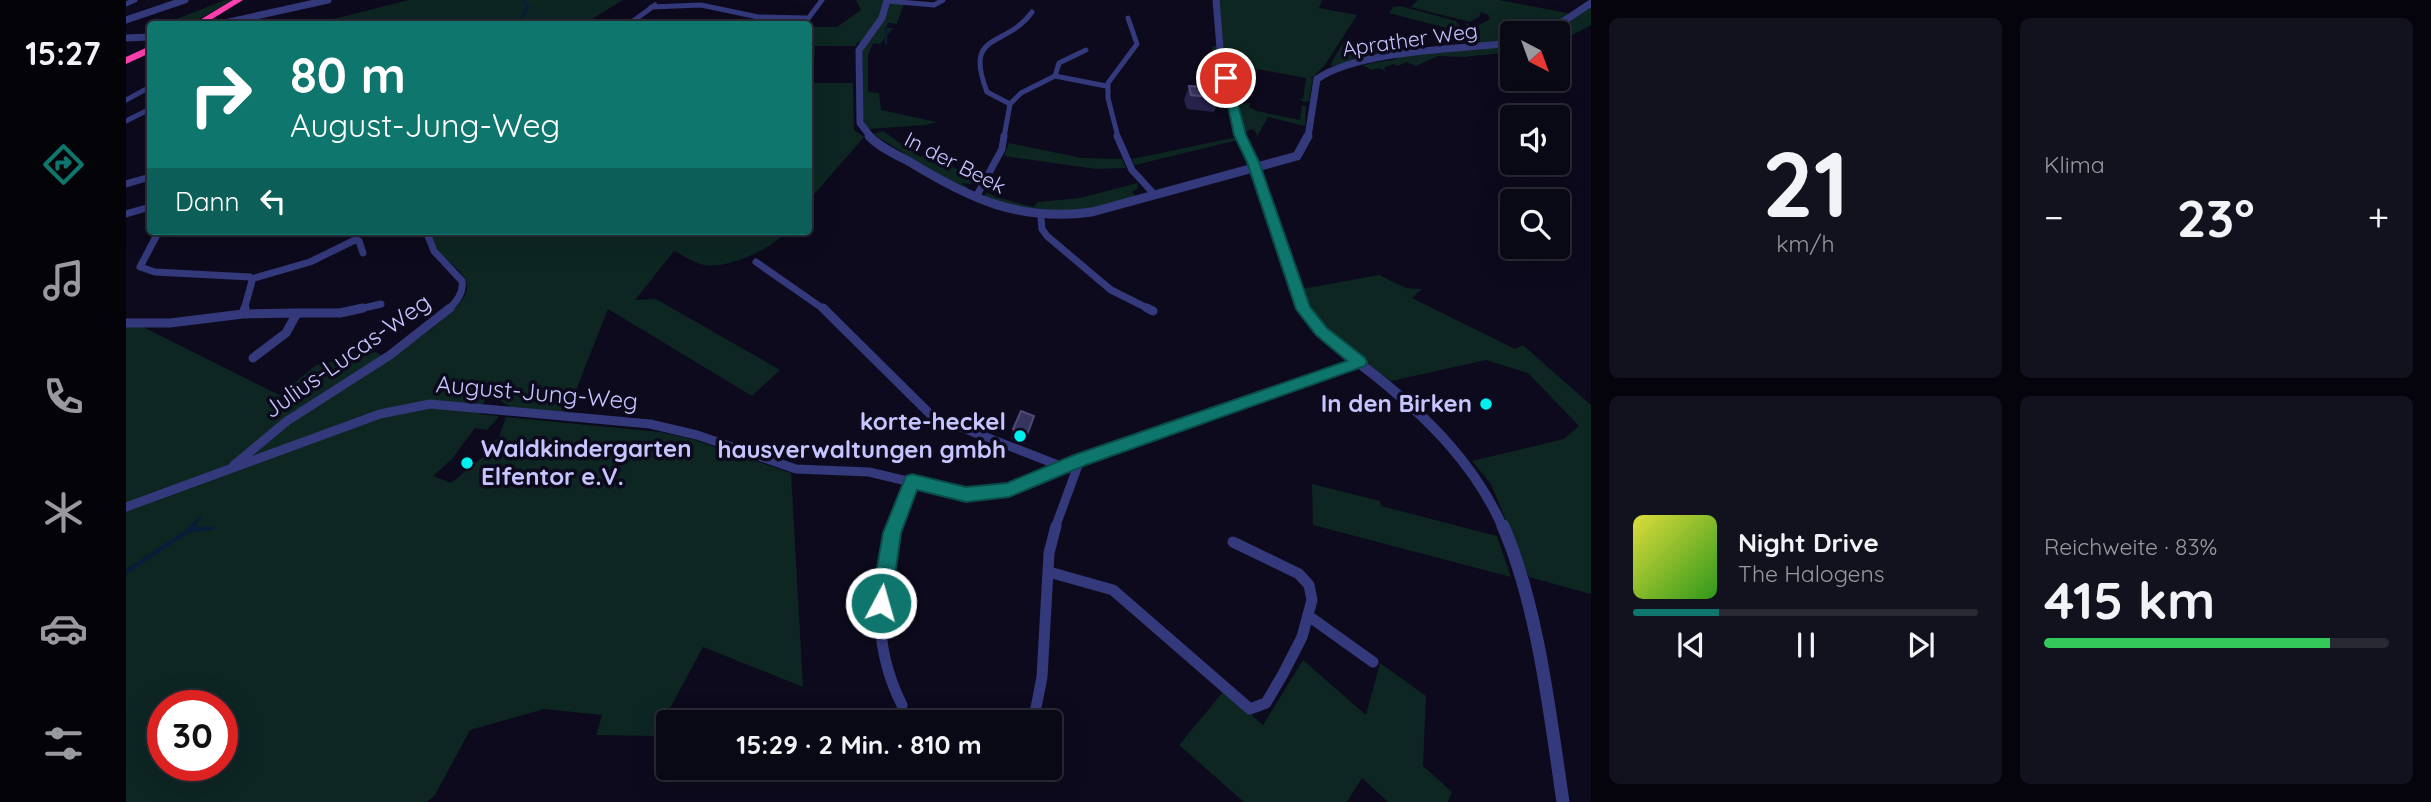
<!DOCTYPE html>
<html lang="de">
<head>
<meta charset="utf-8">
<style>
  :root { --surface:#090815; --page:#12111e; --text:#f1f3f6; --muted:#999aa0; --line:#292934; --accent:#0f766e }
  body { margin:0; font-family:Quicksand,sans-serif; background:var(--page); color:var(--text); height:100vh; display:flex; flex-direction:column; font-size:26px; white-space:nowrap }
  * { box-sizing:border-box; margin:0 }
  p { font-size:23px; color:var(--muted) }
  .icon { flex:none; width:38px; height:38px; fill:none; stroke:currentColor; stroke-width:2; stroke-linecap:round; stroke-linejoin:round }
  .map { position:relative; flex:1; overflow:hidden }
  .details { display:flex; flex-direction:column; gap:18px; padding:18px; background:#05040c; width:840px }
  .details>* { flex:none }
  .hud { position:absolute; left:21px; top:21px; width:665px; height:214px; border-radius:7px; box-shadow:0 7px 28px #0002,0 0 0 2px var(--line); background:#0f766e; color:#fff; overflow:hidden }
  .needle { width:46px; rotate:139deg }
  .buttons { position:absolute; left:1374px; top:21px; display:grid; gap:14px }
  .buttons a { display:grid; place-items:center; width:70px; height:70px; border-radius:7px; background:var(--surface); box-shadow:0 7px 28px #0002,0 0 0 2px var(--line); font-size:35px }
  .speed { position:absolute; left:21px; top:690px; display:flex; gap:14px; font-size:35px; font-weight:700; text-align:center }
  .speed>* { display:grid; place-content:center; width:91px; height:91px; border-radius:50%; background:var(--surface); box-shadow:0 7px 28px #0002,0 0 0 2px var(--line); line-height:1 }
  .speed .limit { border:10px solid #d22; background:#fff; color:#111 }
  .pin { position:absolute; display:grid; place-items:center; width:60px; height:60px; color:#fff; margin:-30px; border:4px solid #fff; border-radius:50%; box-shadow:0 2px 7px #0007 }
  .me { position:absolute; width:77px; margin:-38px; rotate:6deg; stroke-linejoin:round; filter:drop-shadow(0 0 5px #0008) }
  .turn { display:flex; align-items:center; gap:24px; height:147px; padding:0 28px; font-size:32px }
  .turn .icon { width:91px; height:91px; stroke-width:2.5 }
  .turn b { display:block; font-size:49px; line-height:60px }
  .then { display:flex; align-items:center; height:66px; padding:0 28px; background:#0003; gap:14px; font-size:26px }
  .big { font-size:52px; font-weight:700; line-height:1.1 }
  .details .tile { flex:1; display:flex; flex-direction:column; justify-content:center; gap:10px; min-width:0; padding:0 24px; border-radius:10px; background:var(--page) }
  .details .dial { align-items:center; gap:0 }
  .dial b { font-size:91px; line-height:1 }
  .song { display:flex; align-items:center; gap:21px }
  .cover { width:84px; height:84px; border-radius:10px; background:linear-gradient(135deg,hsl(60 70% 55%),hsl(110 70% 35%)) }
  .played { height:7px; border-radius:4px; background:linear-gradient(90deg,var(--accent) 25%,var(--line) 25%) }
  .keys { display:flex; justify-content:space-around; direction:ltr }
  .heat { display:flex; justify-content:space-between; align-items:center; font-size:38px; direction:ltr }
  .charge { height:10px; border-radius:5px; background:linear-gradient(90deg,#34c759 83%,var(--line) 0) }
  .details .tiles { flex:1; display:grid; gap:18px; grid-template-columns:repeat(2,1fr) }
  .trip { position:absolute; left:530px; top:710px; width:406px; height:70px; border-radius:7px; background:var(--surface); box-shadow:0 7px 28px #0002,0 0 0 2px var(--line); font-weight:700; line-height:70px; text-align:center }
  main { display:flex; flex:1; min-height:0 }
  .dock { display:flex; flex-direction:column; width:126px; justify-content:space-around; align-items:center; background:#040308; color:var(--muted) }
  .dock .icon { width:49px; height:49px }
  .dock .on { color:var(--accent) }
  .dock b { font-size:32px; color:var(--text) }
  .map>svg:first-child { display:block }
</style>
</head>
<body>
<main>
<nav class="dock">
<b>15:27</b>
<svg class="icon on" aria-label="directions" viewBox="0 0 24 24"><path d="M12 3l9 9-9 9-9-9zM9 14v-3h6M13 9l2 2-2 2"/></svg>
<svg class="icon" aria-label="music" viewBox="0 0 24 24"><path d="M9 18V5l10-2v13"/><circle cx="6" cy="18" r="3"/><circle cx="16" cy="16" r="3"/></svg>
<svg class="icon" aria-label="phone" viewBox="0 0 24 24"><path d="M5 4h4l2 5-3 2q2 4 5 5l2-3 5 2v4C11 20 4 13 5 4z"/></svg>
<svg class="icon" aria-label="climate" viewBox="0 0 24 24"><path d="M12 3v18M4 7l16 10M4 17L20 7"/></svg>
<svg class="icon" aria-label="car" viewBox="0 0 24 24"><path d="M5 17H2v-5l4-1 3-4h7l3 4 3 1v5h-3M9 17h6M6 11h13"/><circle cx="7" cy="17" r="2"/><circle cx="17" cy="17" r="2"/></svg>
<svg class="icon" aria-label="filters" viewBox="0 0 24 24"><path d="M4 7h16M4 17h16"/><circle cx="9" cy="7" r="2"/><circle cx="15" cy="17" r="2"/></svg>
</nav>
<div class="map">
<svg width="1465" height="802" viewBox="0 0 1465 802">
  <rect width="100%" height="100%" fill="#0c0a1c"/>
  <!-- green -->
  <path fill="#0d2622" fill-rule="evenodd" d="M99,0H107L64,24H46L48,20Z
    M283,0H497L458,24H188Z
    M730,0H779L771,24L762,23L760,28H767L754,44L747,43L742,55V92L753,93L755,110L811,122L800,125L742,129L737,120V43L732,42L729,46H689L687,83H727L728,130L738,137L683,200L682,27H711L735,10Z
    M1093,0H1196L1193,8L1231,15L1199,65L1186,78L1180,76L1187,79L1183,101L1178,102L1172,98L1177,99L1180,78L1131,69L1130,75L1121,74L1119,83L1106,80L1093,83L1086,47L1096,44Z
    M1292,0H1373L1446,14L1465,0V25L1432,43V33H1386V52L1338,57L1312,56L1290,66L1280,62L1272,66L1267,64L1258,68L1260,71L1252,68L1246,70L1236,65L1271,59L1266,54L1208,66L1204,65L1217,43L1249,41L1276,53L1344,43V34L1339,23L1351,26L1364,19L1362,15L1355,12L1353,17L1344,22L1285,7Z
    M1274,6L1330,21L1337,30L1332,31L1263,13L1267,7Z
    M1124,103L1123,107L1131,111L1174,120L1176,105L1180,106L1179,126L1142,117L1128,142L1131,135L1128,130L1124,129L1121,132L1118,129L1111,109L1115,104Z
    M757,131L794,157L801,153L854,181L845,184L835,183L842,188L836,189L747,134Z
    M1111,137L1112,140L1009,165L1006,159Z
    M883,143L956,158L996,159L1000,168L970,169L878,156Z
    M1011,183L1012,188L1006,192L1010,196L965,210L914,214L858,196L861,192L870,197L907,207L912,202L954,198Z
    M306,231H660C647,249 601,269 579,265C569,264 557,255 548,251L509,300L530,299L654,370L626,396L482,309L441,413L389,410L362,393L353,414L372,416V418L361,430L349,428L326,459L307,476L325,483L365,450L360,448L373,437L380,417L534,432L565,439L665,473L677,687L577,647L529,736L470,735L476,715L418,709L344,730L309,795L301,802H0V326H15L153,395L190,365L250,352L262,359C280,348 333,312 340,293C349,269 302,258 306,231ZM37,705H96V765H37Z
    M1253,275L1280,288L1296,289L1286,298L1389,349L1397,345L1465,405V594L1403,577L1365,484L1346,461L1438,439L1453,426L1402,373L1360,360L1265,381C1232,355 1190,331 1176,289Z
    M1186,484L1254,501L1255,506L1371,536L1385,577L1187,525Z
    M1177,660L1240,715L1254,663L1300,696L1297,766L1326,792L1322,802H1262L1236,778L1221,802H1118L1053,745L1098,691L1137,725Z"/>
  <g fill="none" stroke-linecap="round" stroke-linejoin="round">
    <!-- stream-far2 -->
    <path stroke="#071e38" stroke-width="2.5" d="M386,24L396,18L402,6L397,0
      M760,29V43"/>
    <!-- stream-far1 -->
    <path stroke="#071e38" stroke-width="3.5" d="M65,528L74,517"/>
    <!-- stream -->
    <path stroke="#071e38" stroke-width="4.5" d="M64,529L67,526
      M0,572L63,530L86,528"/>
    <!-- minor-far3 -->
    <path stroke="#34397c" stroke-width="5" d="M762,1L808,5L817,0
      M0,4L9,0
      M525,7L575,5L632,17L680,18
      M503,24L529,5
      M678,24L696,0
      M929,76L933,63L960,50
      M0,100L24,87
      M884,104L861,92C837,30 880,49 906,12
      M0,121L24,109
      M878,137L884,104L895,93L929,76L980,86
      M992,137L982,98V83L1011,44L1002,18"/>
    <!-- minor-far2 -->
    <path stroke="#34397c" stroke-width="7" d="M991,136L1006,170L1028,194
      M0,184L24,177
      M850,197L876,149L878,136
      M0,214L24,207
      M915,218L916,229L921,236L985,290L1025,310
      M33,231L14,267L29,272L124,277L126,281L118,310
      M300,231L308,251L336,281C338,293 330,302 322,310
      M630,262L699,310
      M125,279L184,262L229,240L233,241L237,253
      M229,310L255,304"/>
    <!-- minor-far1 -->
    <path stroke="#34397c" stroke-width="9" d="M697,308L806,416L937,467
      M1021,308L1027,311
      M171,313H214L237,308
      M117,314L171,313L160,333L127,358
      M0,323H44L117,314L119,308
      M108,465L161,421L264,355L324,308
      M0,507L254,414L304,404L524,424L571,435L670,469L743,472L840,495L866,494L890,488L954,460L1234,362
      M768,528L786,481
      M929,528L954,460"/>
    <!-- minor -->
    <path stroke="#34397c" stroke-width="11" d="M769,526C749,586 747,648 776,705
      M923,572L987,590L1124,709L1140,703L1157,674L1176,637L1186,600L1183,585L1173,574L1107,542
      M1184,617L1247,662
      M907,723L916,677L923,553L930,526
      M884,775L888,768"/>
    <!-- tertiary-far3 -->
    <path stroke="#34397c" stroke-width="7" d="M1090,0L1095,60L1117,137
      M0,20L59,0
      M94,24L202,0
      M1420,33L1465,3
      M0,38L24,37
      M745,137L734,123L733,50L756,18L761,0
      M1182,137L1191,79C1233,50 1334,49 1386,43"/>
    <!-- tertiary-far2 -->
    <path stroke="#34397c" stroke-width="9" d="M743,136C753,147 771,155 784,162C844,199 894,222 966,212L1171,156L1182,136
      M1116,136L1169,291L1178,310"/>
    <!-- tertiary-far1 -->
    <path stroke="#34397c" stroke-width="10" d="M1177,308C1194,338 1225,356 1251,377C1303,419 1350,466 1377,528"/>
    <!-- tertiary -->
    <path stroke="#34397c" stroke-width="13" d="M1377,526C1412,606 1424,715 1437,802"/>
    <!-- motorway -->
    <path fill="#ff40af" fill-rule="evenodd" d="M107,0H117L78,24H67Z
      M24,46V53L0,64V57Z"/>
  </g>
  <!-- wall -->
  <path fill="#26224b" d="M1063,86L1093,98L1088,112L1061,109L1058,100Z
    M906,425L898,444L885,439L887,429Z"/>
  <!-- shaded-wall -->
  <path fill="#141130" d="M908,416L906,425L898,444L901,435Z"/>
  <!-- building -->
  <path fill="#37345e" stroke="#4e4a77" stroke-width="2" d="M1063,86L1091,88L1093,98L1065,95Z
    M895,411L908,416L901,435L887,429Z"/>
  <!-- route -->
  <path fill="#0f766e" stroke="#0a4d48" stroke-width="2" d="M1096,76L1105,78L1120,135L1133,162L1184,307L1201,328L1239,358L1241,362L1239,366L960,465L883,497L840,502L791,490L775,533L765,603L762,610L755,612L748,610L745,603L757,533L780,476L786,474L840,487L881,483L948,455L1221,361L1190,335L1170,309L1121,162L1108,135Z"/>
  <!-- markers -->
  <g fill="#00f0ef" stroke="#0c0a1c" stroke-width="2.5">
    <circle cx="1360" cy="404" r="7"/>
    <circle cx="894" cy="436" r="7"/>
    <circle cx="341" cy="463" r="7"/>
  </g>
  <g text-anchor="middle" stroke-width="7" stroke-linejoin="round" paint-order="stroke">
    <!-- far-street labels -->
    <g font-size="21" fill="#c6c5ff" stroke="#0c0a1c">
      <text transform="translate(1284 40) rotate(-8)" y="7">Aprather Weg</text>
      <text transform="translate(829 163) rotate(27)" y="7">In der Beek</text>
    </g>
    <!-- street labels -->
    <g font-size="24" fill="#c6c5ff" stroke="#0c0a1c">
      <text transform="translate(221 356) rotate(-35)" y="8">Julius-Lucas-Weg</text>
      <text transform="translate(411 393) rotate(5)" y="8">August-Jung-Weg</text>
    </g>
    <!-- poi labels -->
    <g font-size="24" font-weight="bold" fill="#c6c5ff" stroke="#0c0a1c" text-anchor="end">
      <text x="1346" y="412">In den Birken</text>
      <text x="880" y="430">korte-heckel<tspan x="880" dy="28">hausverwaltungen gmbh</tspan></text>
      <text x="355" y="457" text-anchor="start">Waldkindergarten<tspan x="355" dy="28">Elfentor e.V.</tspan></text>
    </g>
  </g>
</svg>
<div class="buttons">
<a><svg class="needle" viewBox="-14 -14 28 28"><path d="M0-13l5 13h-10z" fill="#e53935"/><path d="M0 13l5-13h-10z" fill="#999aa0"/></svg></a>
<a><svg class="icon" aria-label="sound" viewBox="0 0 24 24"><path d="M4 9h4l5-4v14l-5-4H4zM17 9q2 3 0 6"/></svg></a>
<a><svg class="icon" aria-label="search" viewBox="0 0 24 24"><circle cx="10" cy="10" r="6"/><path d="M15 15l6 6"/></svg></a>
</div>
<div class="speed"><div class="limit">30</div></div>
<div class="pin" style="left:1100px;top:78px;background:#d93025"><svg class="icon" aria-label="arrive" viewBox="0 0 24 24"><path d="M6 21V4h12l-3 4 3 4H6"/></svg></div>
<svg class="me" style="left:755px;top:603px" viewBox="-20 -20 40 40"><circle r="17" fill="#0f766e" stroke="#fff" stroke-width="3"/><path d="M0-11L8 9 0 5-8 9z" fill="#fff"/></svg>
<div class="trip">15:29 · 2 Min. · 810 m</div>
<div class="hud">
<div class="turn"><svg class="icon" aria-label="right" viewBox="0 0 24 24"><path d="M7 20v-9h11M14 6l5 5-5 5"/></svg><div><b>80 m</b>August-Jung-Weg</div></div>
<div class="then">Dann<svg class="icon" aria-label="left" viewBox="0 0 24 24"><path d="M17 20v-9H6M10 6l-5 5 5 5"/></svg></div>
</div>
</div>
<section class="details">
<div class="tiles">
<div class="tile dial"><b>21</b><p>km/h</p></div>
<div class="tile"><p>Klima</p>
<div class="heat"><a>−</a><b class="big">23°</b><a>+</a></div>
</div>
<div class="tile">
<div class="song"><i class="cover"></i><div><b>Night Drive</b><p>The Halogens</p></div></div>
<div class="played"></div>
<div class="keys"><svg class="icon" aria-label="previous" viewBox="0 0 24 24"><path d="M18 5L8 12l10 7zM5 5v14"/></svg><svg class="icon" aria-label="pause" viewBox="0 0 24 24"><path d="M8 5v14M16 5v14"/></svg><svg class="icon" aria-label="next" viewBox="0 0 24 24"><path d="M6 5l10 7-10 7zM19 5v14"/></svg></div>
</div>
<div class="tile"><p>Reichweite · 83%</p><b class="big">415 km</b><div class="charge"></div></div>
</div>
</section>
</main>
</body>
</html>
